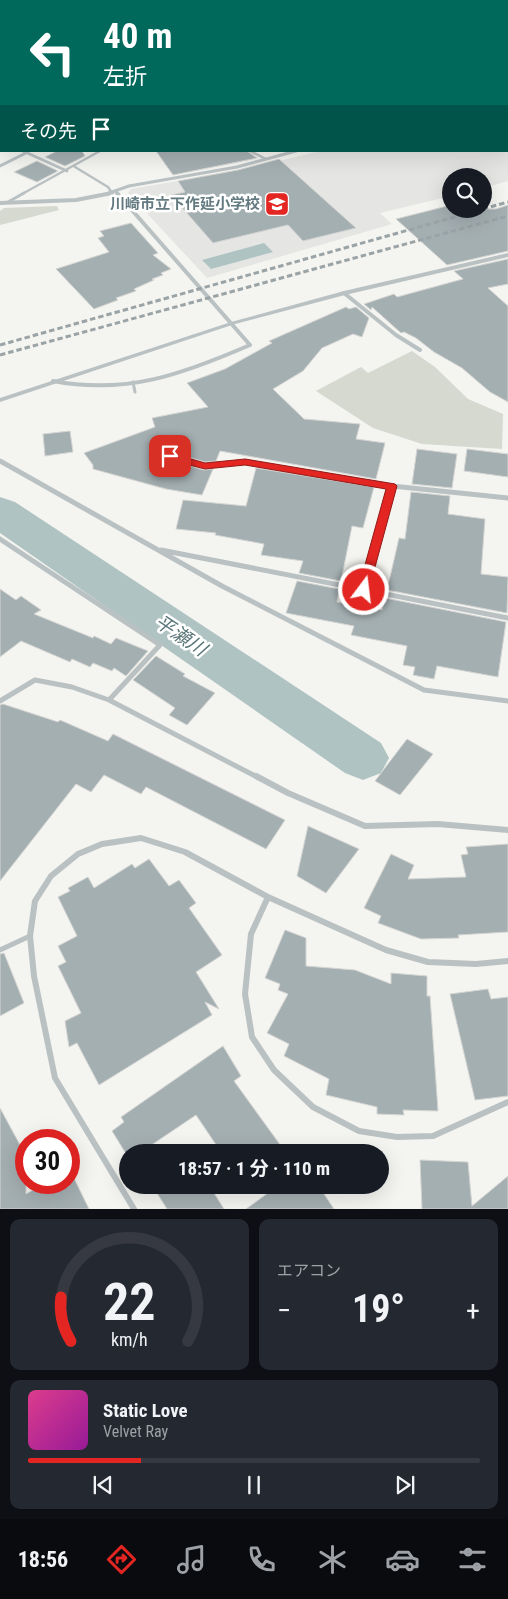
<!DOCTYPE html>
<html lang="ja">
<head>
<meta charset="utf-8">
<style>
  :root { --surface:#171b24; --page:#242831; --text:#f1f3f6; --muted:#9ea1a6; --line:#363941; --accent:#e32622 }
  body { margin:0; font-family:"Roboto Condensed","Noto Sans JP",sans-serif; background:var(--page); color:var(--text); height:100vh; display:flex; flex-direction:column; font-size:19px; white-space:nowrap }
  * { box-sizing:border-box; margin:0 }
  p { font-size:16px; color:var(--muted) }
  .icon { flex:none; width:28px; height:28px; fill:none; stroke:currentColor; stroke-width:2; stroke-linecap:round; stroke-linejoin:round }
  .map { position:relative; height:1209px; overflow:hidden }
  .drawer { display:flex; flex-direction:column; gap:10px; padding:10px; background:#0d0f14; flex:1 }
  .drawer>* { flex:none }
  .guide { position:absolute; left:0px; top:0px; width:509px; height:152px; box-shadow:0 5px 20px #0002; background:#00695c; color:#fff; overflow:hidden }
  .buttons { position:absolute; left:442px; top:168px; display:grid; gap:10px }
  .buttons a { display:grid; place-items:center; width:50px; height:50px; border-radius:50%; background:var(--surface); box-shadow:0 5px 20px #0002; font-size:25px }
  .speed { position:absolute; left:15px; top:1129px; display:flex; gap:10px; font-size:25px; font-weight:700; text-align:center }
  .speed>* { display:grid; place-content:center; width:65px; height:65px; border-radius:50%; background:var(--surface); box-shadow:0 5px 20px #0002; line-height:1 }
  .speed .limit { border:8px solid #d22; background:#fff; color:#111 }
  .pin { position:absolute; display:grid; place-items:center; width:42px; height:42px; color:#fff; margin:-21px; border-radius:10px; box-shadow:0 2px 8px #0006 }
  .me { position:absolute; width:55px; margin:-28px; rotate:15deg; stroke-linejoin:round; filter:drop-shadow(0 0 4px #0008) }
  .turn { display:flex; align-items:center; gap:18px; height:105px; padding:0 20px; font-size:22px }
  .turn .icon { width:65px; height:65px; stroke-width:2.5 }
  .turn b { display:block; font-size:35px; line-height:42px }
  .then { display:flex; align-items:center; height:48px; padding:0 20px; background:#0003; gap:10px; font-size:19px }
  .big { font-size:38px; font-weight:700; line-height:1.1 }
  .drawer .tile { flex:1; display:flex; flex-direction:column; justify-content:center; gap:8px; min-width:0; padding:0 18px; border-radius:10px; background:var(--page) }
  .drawer .dial { align-items:center; gap:0 }
  .dial svg { height:130px; overflow:visible; fill:none; stroke:var(--line); stroke-width:7; stroke-linecap:round; text-anchor:middle }
  .dial text { fill:var(--text); stroke:none }
  .song { display:flex; align-items:center; gap:15px }
  .cover { width:60px; height:60px; border-radius:8px; background:linear-gradient(135deg,hsl(330 70% 55%),hsl(300 70% 35%)) }
  .played { height:5px; border-radius:2px; background:linear-gradient(90deg,var(--accent) 25%,var(--line) 25%) }
  .keys { display:flex; justify-content:space-around; direction:ltr }
  .heat { display:flex; justify-content:space-between; align-items:center; font-size:28px; direction:ltr }
  .drawer .tiles { flex:1; display:grid; gap:10px; grid-template-columns:1fr 1fr }
  .tile:last-child { grid-column:span 2 }
  .trip { position:absolute; left:119px; top:1144px; width:270px; height:50px; border-radius:25px; background:var(--surface); box-shadow:0 5px 20px #0002; font-weight:700; line-height:50px; text-align:center }
  .tab-bar { display:flex; height:80px; justify-content:space-around; align-items:center; background:#090b0e; color:var(--muted) }
  .tab-bar .icon { width:35px; height:35px }
  .tab-bar .selected { color:var(--accent) }
  .tab-bar b { font-size:22px; color:var(--text) }
  .map>svg:first-child { display:block }
</style>
</head>
<body>
<div class="map">
<svg width="508" height="1209" viewBox="0 0 508 1209">
  <rect width="100%" height="100%" fill="#f4f4f0"/>
  <!-- built -->
  <path fill="#e5e5e4" d="M508,148V181L484,188V176H451V196L380,213L392,224L207,278L128,193L131,189L247,169L320,151H508Z"/>
  <!-- green -->
  <path fill="#d5d9cf" d="M0,0H267L268,1H1V40Z
    M57,206L59,210L0,225V211L4,208Z
    M412,351L435,367L468,399L503,414L502,449L422,444L373,428L316,391L361,367L368,373Z"/>
  <!-- water -->
  <path fill="#b0c3c3" d="M264,243L273,252L211,269L202,260Z"/>
  <g fill="none" stroke-linecap="round" stroke-linejoin="round">
    <!-- river -->
    <path fill="#b0c3c3" fill-rule="evenodd" d="M0,497L15,502L381,743L389,758L381,773L363,780L345,773L0,533Z"/>
  </g>
  <!-- building -->
  <path fill="#a4afb2" stroke="#d5d5d3" d="M57,151H82L85,156L65,166L45,157Z
    M156,151H247L257,158L173,175Z
    M279,159L356,228L303,241L288,225L213,243L171,195L185,192L178,181L238,170Z
    M37,161L58,171L37,182L14,172Z
    M451,205V209H496L508,205V251L447,265L396,219Z
    M131,223L158,253L153,255L171,269L161,273L163,275L152,279L154,280L134,289L136,291L116,298L118,300L94,309L56,269L109,252L98,238L104,236L100,231Z
    M508,259V284L488,288L508,306V402L490,392L462,368L434,352L416,338L404,332L401,333L372,307L371,310L364,304L394,294L397,297L463,279L454,271Z
    M346,307L349,309L356,307L369,318L362,337L353,334L322,348L303,371L273,389L304,419L360,424L356,439L385,443L376,479L220,451L216,461L205,462L158,448L153,451L156,456L204,470L213,469L202,495L166,489L93,469V465L84,453L155,427L152,418L208,407L187,383L225,369L272,343L269,341Z
    M70,431L73,452L45,456L43,434Z
    M417,449L457,454L452,488L412,484Z
    M467,449L508,454V477L464,471Z
    M256,468L374,487L363,528L352,526L341,581L299,573L303,561L261,555L264,544L215,535L216,533L176,529L183,500L246,506Z
    M411,492L450,496L448,514L485,519L481,574L508,577L507,613L387,590L399,538L405,539Z
    M297,581L339,589L337,602L382,610L385,598L506,622L498,677L437,666L434,679L413,675L415,667L403,665L407,646L351,635L354,626L286,613Z
    M0,589L16,600L21,596L41,610L34,614L93,638L94,636L111,644L116,638L148,651L126,676L114,668L112,671L93,663L90,667L72,659L70,662L21,641L0,657Z
    M156,656L185,674L183,676L215,693L187,725L169,715L175,708L133,680Z
    M3,704L58,722L60,720L108,741L113,734L285,820L266,849L146,787L141,794L104,775L91,792L76,784L0,881V705Z
    M407,739L433,754L400,795L375,781Z
    M308,826L359,849L326,893L297,876Z
    M508,844V932L458,935L459,938L421,939L378,923L381,916L364,908L391,854L414,865L408,879L466,877L461,855L468,854L466,847Z
    M149,859L169,886L179,880L196,903L189,908L222,955L196,972L219,1009L205,1002L212,1015L99,1085L77,1043L69,1047L65,1021L81,1013L58,966L66,962L58,946L77,936L58,897L70,891L68,888L88,877L94,888L132,864L135,868Z
    M285,930L306,938V966L355,970L391,984V973L427,976V996H430L438,1111L403,1110L404,1115L377,1114V1107L326,1095L329,1079L284,1056L289,1044L267,1033L288,994L278,990L280,984L265,978Z
    M4,953L24,1003L0,1016V954Z
    M488,989L491,999L508,997V1096L475,1100L450,994Z
    M223,1046L241,1076L234,1081L281,1146L273,1152H221L196,1115L141,1152H125L112,1131L124,1122L121,1117Z
    M0,1108L26,1156V1194L43,1184L45,1189L54,1182H69V1173L71,1172L89,1209H0Z
    M420,1160L468,1162L472,1206L508,1176V1209H422Z
    M167,1185H209L224,1209H167L157,1193Z
    M279,1185H318L334,1209H246Z"/>
  <g fill="none" stroke-linecap="round" stroke-linejoin="round">
    <!-- service-far3 -->
    <path stroke="#bac1c3" stroke-width="2.5" d="M250,151L266,159
      M75,167L108,187L112,193
      M22,194L100,151"/>
    <!-- service-far2 -->
    <path stroke="#bac1c3" stroke-width="3" d="M8,202L24,193
      M133,382L135,392"/>
    <!-- service-far1 -->
    <path stroke="#bac1c3" stroke-width="4" d="M157,452L205,466L245,462"/>
    <!-- service -->
    <path stroke="#bac1c3" stroke-width="5" d="M0,950L30,936"/>
    <!-- minor-far3 -->
    <path stroke="#bac1c3" stroke-width="3" d="M85,0L88,1
      M462,1H466
      M23,151L67,171
      M0,166L26,153
      M115,191L118,194
      M106,194L129,186L237,167L296,151"/>
    <!-- minor-far2 -->
    <path stroke="#bac1c3" stroke-width="4" d="M0,203L76,200L112,193
      M344,293L396,335L420,350
      M53,381C127,395 183,374 250,345L117,193"/>
    <!-- minor-far1 -->
    <path stroke="#bac1c3" stroke-width="5" d="M0,461L222,586L424,690L508,701
      M245,462L392,486L508,498
      M0,539L160,645L109,700
      M161,550L508,618
      M364,590L392,486
      M0,701L35,680L72,687L109,700L259,778"/>
    <!-- minor -->
    <path stroke="#bac1c3" stroke-width="6" d="M256,776L288,793L365,826L438,824L508,830
      M268,897L251,934L245,994L252,1037L274,1070L313,1107L359,1131L397,1137L433,1136L508,1102
      M134,1209L55,1078L34,976L30,936L35,901L51,876L78,854L102,844L141,838L185,852L268,897L386,950L428,962L476,964L508,961"/>
    <!-- tertiary -->
    <path fill="#bac1c3" fill-rule="evenodd" d="M508,253V257L345,295L235,324L0,402V398L231,322L344,291Z"/>
    <!-- rail -->
    <path stroke="#9aa4a7" stroke-width="3" stroke-dasharray="5.5 3" stroke-linecap="butt" d="M0,345L508,202
      M0,355L508,216"/>
  </g>
  <!-- route -->
  <path fill="#e32622" stroke="#941916" d="M170,453L205,463L245,459L395,484L397,486L368,593H360L358,590L386,489L245,465L205,469L166,459L165,456Z"/>
  <!-- icons -->
  <defs>
    <symbol id="school-square" viewBox="-11 -11 22 22"><rect x="-9" y="-9" width="18" height="18" rx="4" fill="#e32622" stroke="#fff"/><path d="M0-5L7-2L0 1L-7-2ZM-4 1L0 2.5L4 1V4Q0 6-4 4Z" fill="#fff"/></symbol>
  </defs>
  <g fill-rule="evenodd">
    <use href="#school-square" x="263" y="190" width="28" height="28"/>
  </g>
  <g text-anchor="middle" stroke-width="5" stroke-linejoin="round" paint-order="stroke">
    <!-- far-poi labels -->
    <g font-size="15" font-weight="bold" fill="#637a81" stroke="#fff" text-anchor="end">
      <text x="260" y="209">川崎市立下作延小学校</text>
    </g>
    <!-- water labels -->
    <g font-size="19" font-style="italic" fill="#5a7678" stroke="#fff">
      <text transform="translate(181 635) rotate(34)" y="7">平瀬川</text>
    </g>
  </g>
</svg>
<div class="buttons">
<a><svg class="icon" aria-label="search" viewBox="0 0 24 24"><circle cx="10" cy="10" r="6"/><path d="M15 15l6 6"/></svg></a>
</div>
<div class="speed"><div class="limit">30</div></div>
<div class="pin" style="left:170px;top:456px;background:#d93025"><svg class="icon" aria-label="arrive" viewBox="0 0 24 24"><path d="M6 21V4h12l-3 4 3 4H6"/></svg></div>
<svg class="me" style="left:364px;top:590px" viewBox="-20 -20 40 40"><circle r="17" fill="#e32622" stroke="#fff" stroke-width="3"/><path d="M0-11L8 9 0 5-8 9z" fill="#fff"/></svg>
<div class="trip">18:57 · 1 分 · 110 m</div>
<div class="guide">
<div class="turn"><svg class="icon" aria-label="left" viewBox="0 0 24 24"><path d="M17 20v-9H6M10 6l-5 5 5 5"/></svg><div><b>40 m</b>左折</div></div>
<div class="then">その先<svg class="icon" aria-label="arrive" viewBox="0 0 24 24"><path d="M6 21V4h12l-3 4 3 4H6"/></svg></div>
</div>
</div>
<section class="drawer">
<div class="tiles">
<div class="tile dial"><svg viewBox="0 0 100 80">
<path d="M14 69A42 42 0 1 1 86 69"/>
<path d="M14 69A42 42 0 0 1 8 42" stroke="#e32622"/>
<text x="50" y="56" font-size="32" font-weight="700">22</text>
<text x="50" y="72" font-size="11">km/h</text>
</svg></div>
<div class="tile"><p>エアコン</p>
<div class="heat"><a>−</a><b class="big">19°</b><a>+</a></div>
</div>
<div class="tile">
<div class="song"><i class="cover"></i><div><b>Static Love</b><p>Velvet Ray</p></div></div>
<div class="played"></div>
<div class="keys"><svg class="icon" aria-label="previous" viewBox="0 0 24 24"><path d="M18 5L8 12l10 7zM5 5v14"/></svg><svg class="icon" aria-label="pause" viewBox="0 0 24 24"><path d="M8 5v14M16 5v14"/></svg><svg class="icon" aria-label="next" viewBox="0 0 24 24"><path d="M6 5l10 7-10 7zM19 5v14"/></svg></div>
</div>
</div>
</section>
<nav class="tab-bar">
<b>18:56</b>
<svg class="icon selected" aria-label="directions" viewBox="0 0 24 24"><path d="M12 3l9 9-9 9-9-9zM9 14v-3h6M13 9l2 2-2 2"/></svg>
<svg class="icon" aria-label="music" viewBox="0 0 24 24"><path d="M9 18V5l10-2v13"/><circle cx="6" cy="18" r="3"/><circle cx="16" cy="16" r="3"/></svg>
<svg class="icon" aria-label="phone" viewBox="0 0 24 24"><path d="M5 4h4l2 5-3 2q2 4 5 5l2-3 5 2v4C11 20 4 13 5 4z"/></svg>
<svg class="icon" aria-label="climate" viewBox="0 0 24 24"><path d="M12 3v18M4 7l16 10M4 17L20 7"/></svg>
<svg class="icon" aria-label="car" viewBox="0 0 24 24"><path d="M5 17H2v-5l4-1 3-4h7l3 4 3 1v5h-3M9 17h6M6 11h13"/><circle cx="7" cy="17" r="2"/><circle cx="17" cy="17" r="2"/></svg>
<svg class="icon" aria-label="filters" viewBox="0 0 24 24"><path d="M4 7h16M4 17h16"/><circle cx="9" cy="7" r="2"/><circle cx="15" cy="17" r="2"/></svg>
</nav>
</body>
</html>
